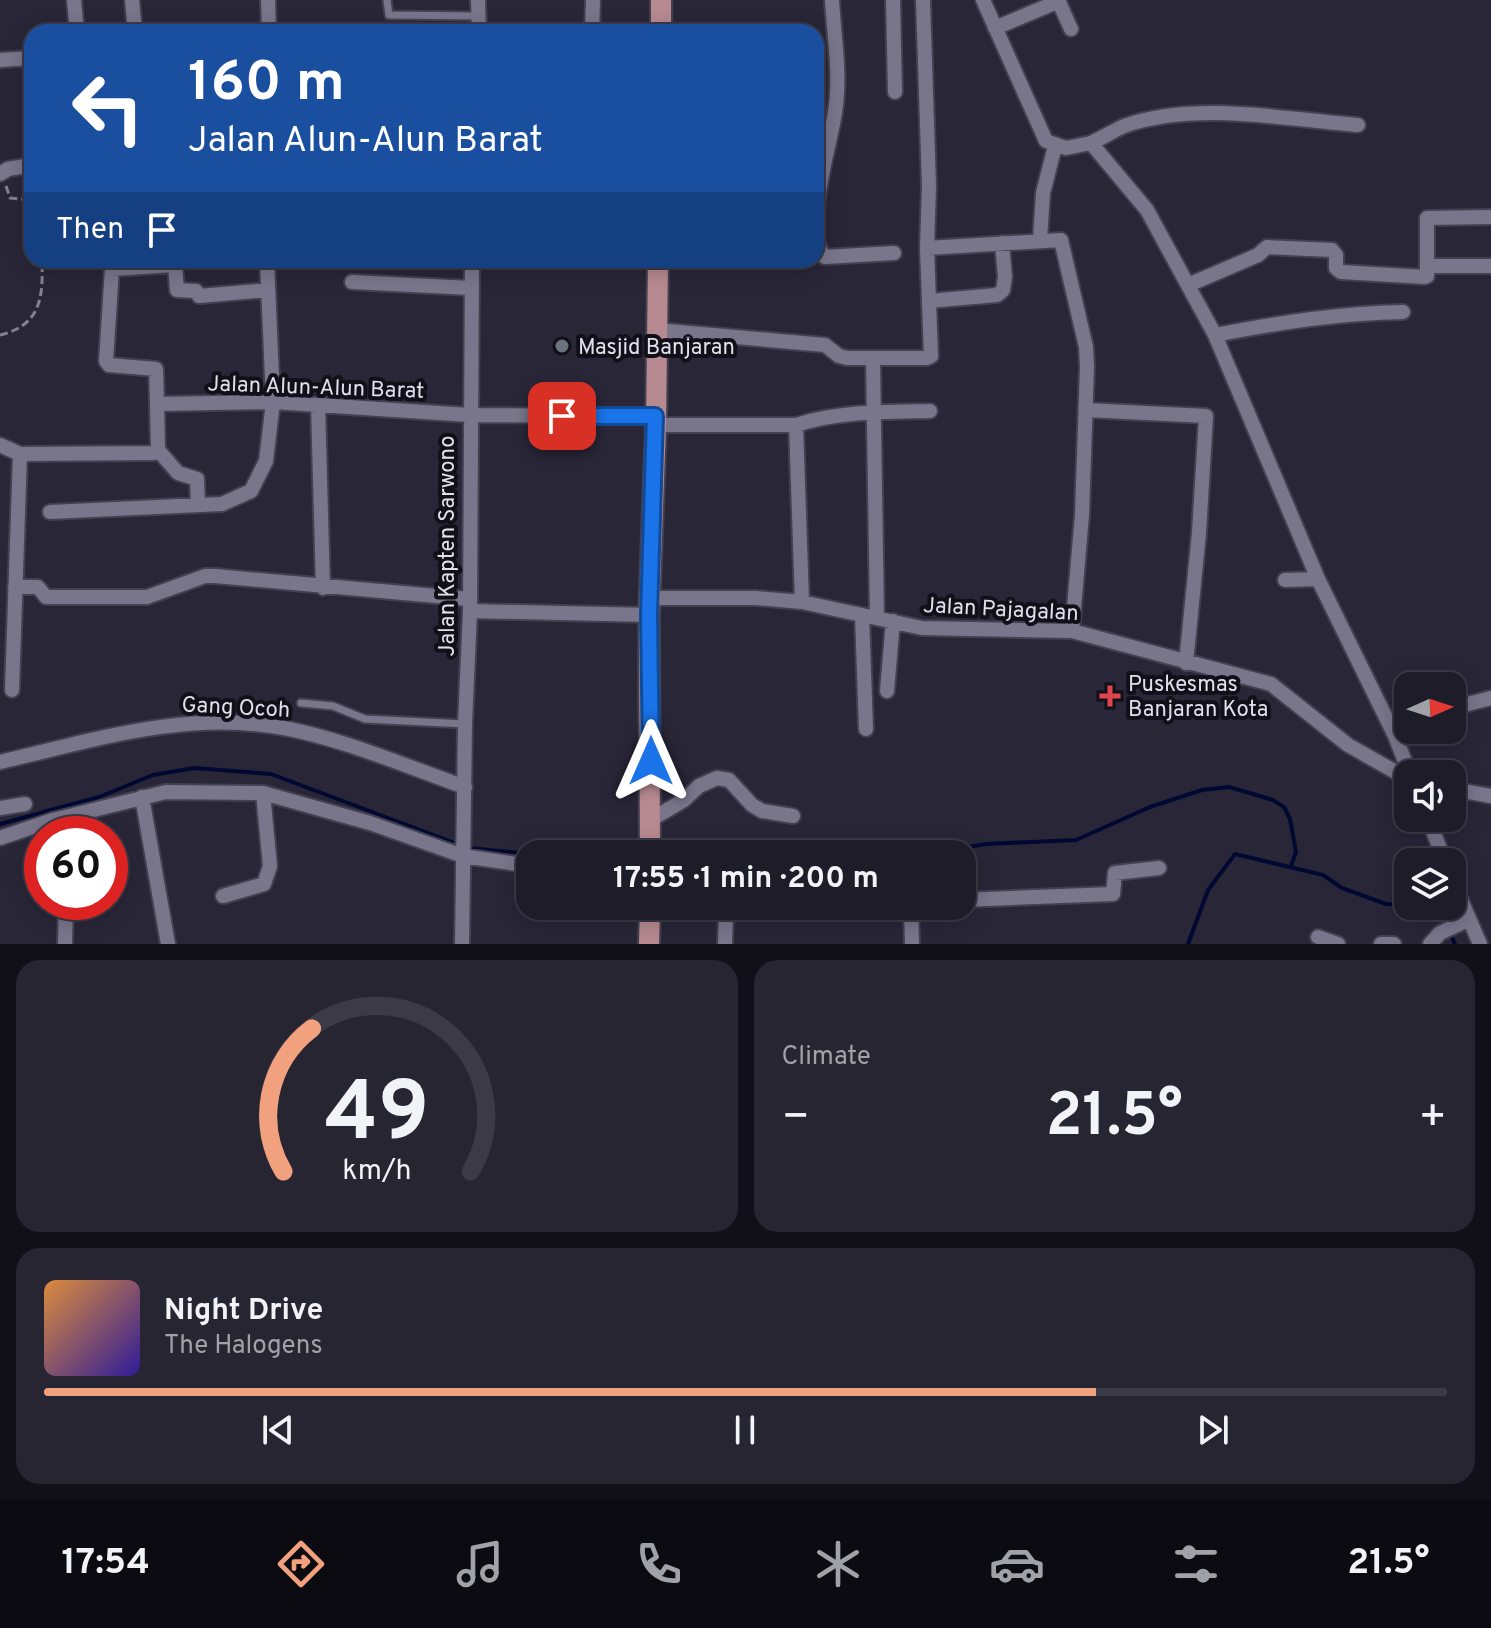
<!DOCTYPE html>
<html lang="en">
<head>
<meta charset="utf-8">
<style>
  :root { --surface:#1f1c2a; --page:#272532; --text:#f1f3f6; --muted:#a1a1a8; --line:#3c3a47; --accent:#f2a17e }
  body { margin:0; font-family:Overpass,sans-serif; background:var(--page); color:var(--text); height:100vh; display:flex; flex-direction:column; font-size:30px; white-space:nowrap }
  * { box-sizing:border-box; margin:0 }
  p { font-size:26px; color:var(--muted) }
  .icon { flex:none; width:44px; height:44px; fill:none; stroke:currentColor; stroke-width:2; stroke-linecap:round; stroke-linejoin:round }
  .map { position:relative; height:944px; overflow:hidden }
  .sheet { display:flex; flex-direction:column; gap:16px; padding:16px; background:#110f17; flex:1 }
  .sheet>* { flex:none }
  .guide { position:absolute; left:24px; top:24px; width:800px; height:244px; border-radius:24px; box-shadow:0 4px 20px #0003,0 0 0 2px var(--line); background:#1a4fa0; color:#fff; overflow:hidden }
  .needle { width:52px; rotate:87deg }
  .controls { position:absolute; left:1394px; top:672px; display:grid; gap:16px }
  .controls a { display:grid; place-items:center; width:72px; height:72px; border-radius:16px; background:var(--surface); box-shadow:0 4px 20px #0003,0 0 0 2px var(--line); font-size:40px }
  .speed { position:absolute; left:24px; top:816px; display:flex; gap:16px; font-size:40px; font-weight:700; text-align:center }
  .speed>* { display:grid; place-content:center; width:104px; height:104px; border-radius:50%; background:var(--surface); box-shadow:0 4px 20px #0003,0 0 0 2px var(--line); line-height:1 }
  .speed .limit { border:12px solid #d22; background:#fff; color:#111 }
  .pin { position:absolute; display:grid; place-items:center; width:68px; height:68px; color:#fff; margin:-34px; border-radius:16px; box-shadow:0 4px 12px #0006 }
  .me { position:absolute; width:88px; margin:-44px; rotate:0deg; stroke-linejoin:round; filter:drop-shadow(0 0 6px #0008) }
  .turn { display:flex; align-items:center; gap:28px; height:168px; padding:0 32px; font-size:36px }
  .turn .icon { width:104px; height:104px; stroke-width:2.5 }
  .turn b { display:block; font-size:56px; line-height:68px }
  .then { display:flex; align-items:center; height:76px; padding:0 32px; background:#0003; gap:16px; font-size:30px }
  .big { font-size:60px; font-weight:700; line-height:1.1 }
  .sheet .widget { flex:1; display:flex; flex-direction:column; justify-content:center; gap:12px; min-width:0; padding:0 28px; border-radius:24px; background:var(--page) }
  .sheet .dial { align-items:center; gap:0 }
  .dial svg { height:208px; overflow:visible; fill:none; stroke:var(--line); stroke-width:7; stroke-linecap:round; text-anchor:middle }
  .dial text { fill:var(--text); stroke:none }
  .song { display:flex; align-items:center; gap:24px }
  .cover { width:96px; height:96px; border-radius:12px; background:linear-gradient(135deg,hsl(30 70% 55%),hsl(250 70% 35%)) }
  .played { height:8px; border-radius:4px; background:linear-gradient(90deg,var(--accent) 75%,var(--line) 75%) }
  .keys { display:flex; justify-content:space-around; direction:ltr }
  .heat { display:flex; justify-content:space-between; align-items:center; font-size:44px; direction:ltr }
  .sheet .tiles { flex:1; display:grid; gap:16px; grid-template-columns:1fr 1fr }
  .widget:last-child { grid-column:span 2 }
  .trip { position:absolute; left:516px; top:840px; width:460px; height:80px; border-radius:24px; background:var(--surface); box-shadow:0 4px 20px #0003,0 0 0 2px var(--line); font-weight:700; line-height:80px; text-align:center }
  .dock { display:flex; height:128px; justify-content:space-around; align-items:center; background:#0c0b11; color:var(--muted) }
  .dock .icon { width:56px; height:56px }
  .dock .current { color:var(--accent) }
  .dock b { font-size:36px; color:var(--text) }
  .map>svg:first-child { display:block }
</style>
</head>
<body>
<div class="map">
<svg width="1491" height="944" viewBox="0 0 1491 944">
  <rect width="100%" height="100%" fill="#292638"/>
  <g fill="none" stroke-linecap="round" stroke-linejoin="round">
    <!-- stream -->
    <path stroke="#010832" stroke-width="4" d="M0,824L99,797L153,775L194,768L271,774L460,845
      M468,848L530,854
      M658,850L671,849L706,854
      M548,854L642,851
      M928,854L986,844L1076,840L1150,807L1202,790L1229,787L1273,800L1284,807L1290,819L1296,852L1291,866
      M1418,906L1442,916L1455,944
      M1188,944L1208,890L1235,854L1323,875L1342,888L1386,904L1408,905"/>
    <defs>
      <path id="service" d="M387,0L389,15L479,16
        M301,703L333,706L365,719L465,724"/>
      <path id="minor" d="M74,0L77,32
        M132,0L135,32
        M268,0L269,32
        M478,0L479,32
        M832,0C834,36 841,76 835,112C831,144 801,234 825,257L894,253
        M893,0L895,92
        M983,0L1046,141L1066,148L1091,143L1147,210L1215,335L1318,579L1395,736L1410,774
        M1058,0L1071,29
        M995,28L1059,1
        M592,32L593,0
        M0,60L32,58
        M1091,143C1102,138 1113,131 1124,126C1195,101 1285,119 1358,125
        M0,174L8,169L32,165
        M1040,240L1043,193L1055,146
        M927,248L1061,240L1086,347L1087,366L1082,515L1072,631
        M1427,266H1491
        M352,282L471,288
        M1188,285L1258,255L1267,247L1332,250L1336,255V268L1341,272L1425,277L1427,276V218L1491,217
        M929,301L997,295L1003,290L1005,277L1002,243
        M657,330L825,345L839,356L847,358H927L931,356L927,248L929,186L923,0
        M1215,335C1277,323 1339,313 1403,312
        M873,359L877,618
        M157,404L156,369L109,365L106,361L112,269L175,265L177,290L196,291L199,296L268,290
        M318,405L323,588
        M1086,410L1206,416L1199,533L1186,663
        M656,425H796L802,602
        M796,425C839,411 886,412 930,411
        M0,445L20,454
        M158,450L178,473L197,479L198,505
        M50,512L222,504L251,491L266,461L273,402L267,260
        M1285,580L1318,579
        M15,587H38L46,597H147L205,576H215L469,599
        M650,598H756L802,602L922,628L1072,631L1271,684L1348,745L1408,779
        M470,611L649,615
        M862,615L866,729
        M12,690L20,454L154,453L158,450L157,404L273,402L469,415L655,416
        M887,691L893,621
        M1452,708L1491,698
        M1395,736L1408,722
        M0,762C94,740 187,710 284,728C343,739 408,767 465,787
        M1452,789L1491,796
        M142,797L168,944
        M0,808L25,804
        M1428,818L1445,862
        M652,819L684,800L699,786L717,778L729,780L752,805L762,811L793,816
        M0,838L53,820L166,792L263,793L370,823L463,856L530,866
        M714,852V854
        M1452,879L1480,944
        M223,896L264,884L270,866L263,793
        M962,900L1113,894L1115,873L1159,868
        M911,906L912,944
        M650,911H720L726,915L725,944
        M1318,937L1338,944
        M65,944L66,902
        M462,944L465,724L470,611L472,260
        M1381,944H1394
        M1430,944L1440,933L1468,920"/>
      <path id="primary" d="M661,32V0
        M650,854L649,615L656,425L658,260
        M649,944L650,906"/>
    </defs>
    <!-- service casing -->
    <use href="#service" stroke="#434150" stroke-width="11"/>
    <!-- minor casing -->
    <use href="#minor" stroke="#434150" stroke-width="18"/>
    <!-- primary casing -->
    <use href="#primary" stroke="#434150" stroke-width="24"/>
    <!-- path -->
    <path stroke="#848291" stroke-width="3" stroke-dasharray="8 4" stroke-linecap="butt" d="M6,186L10,198L32,200
      M0,335C42,325 43,296 42,260"/>
    <!-- service -->
    <use href="#service" stroke="#79768c" stroke-width="7"/>
    <!-- minor -->
    <use href="#minor" stroke="#79768c" stroke-width="14"/>
    <!-- primary -->
    <use href="#primary" stroke="#b78991" stroke-width="20"/>
  </g>
  <g fill="none" stroke-linecap="round" stroke-linejoin="round">
    <defs>
      <path id="route" d="M562,416H655L649,615L651,761"/>
    </defs>
    <!-- route casing -->
    <use href="#route" stroke="#114b97" stroke-width="20"/>
    <!-- route -->
    <use href="#route" stroke="#1a73e8" stroke-width="14"/>
  </g>
  <!-- markers -->
  <circle fill="#6b7280" stroke="#111018" stroke-width="3" cx="562" cy="346" r="8"/>
  <path fill="#e0444e" stroke="#111018" stroke-width="3" d="M1106 684h8v8h8v8h-8v8h-8v-8h-8v-8h8z"/>
  <g text-anchor="middle" stroke-width="8" stroke-linejoin="round" paint-order="stroke">
    <!-- poi labels -->
    <g font-size="22" fill="#e0dfeb" stroke="#111018" text-anchor="start">
      <text x="578" y="354">Masjid Banjaran</text>
      <text x="1128" y="691">Puskesmas<tspan x="1128" dy="25">Banjaran Kota</tspan></text>
    </g>
    <!-- street labels -->
    <g font-size="22" fill="#e0dfeb" stroke="#111018">
      <text transform="translate(316 386) rotate(2)" y="8">Jalan Alun-Alun Barat</text>
      <text transform="translate(446 546) rotate(-90)" y="8">Jalan Kapten Sarwono</text>
      <text transform="translate(1001 608) rotate(3)" y="8">Jalan Pajagalan</text>
      <text transform="translate(236 706) rotate(3)" y="8">Gang Ocoh</text>
    </g>
  </g>
</svg>
<div class="controls">
<a><svg class="needle" viewBox="-14 -14 28 28"><path d="M0-13l5 13h-10z" fill="#e53935"/><path d="M0 13l5-13h-10z" fill="#a1a1a8"/></svg></a>
<a><svg class="icon" aria-label="sound" viewBox="0 0 24 24"><path d="M4 9h4l5-4v14l-5-4H4zM17 9q2 3 0 6"/></svg></a>
<a><svg class="icon" aria-label="layers" viewBox="0 0 24 24"><path d="M12 4l9 5-9 5-9-5zM3 14l9 5 9-5"/></svg></a>
</div>
<div class="speed"><div class="limit">60</div></div>
<div class="pin" style="left:562px;top:416px;background:#d93025"><svg class="icon" aria-label="arrive" viewBox="0 0 24 24"><path d="M6 21V4h12l-3 4 3 4H6"/></svg></div>
<svg class="me" style="left:651px;top:761px" viewBox="-20 -20 40 40"><path d="M0-17L14 15 0 8-14 15z" fill="#1a73e8" stroke="#fff" stroke-width="4"/></svg>
<div class="trip">17:55 · 1 min · 200 m</div>
<div class="guide">
<div class="turn"><svg class="icon" aria-label="left" viewBox="0 0 24 24"><path d="M17 20v-9H6M10 6l-5 5 5 5"/></svg><div><b>160 m</b>Jalan Alun-Alun Barat</div></div>
<div class="then">Then<svg class="icon" aria-label="arrive" viewBox="0 0 24 24"><path d="M6 21V4h12l-3 4 3 4H6"/></svg></div>
</div>
</div>
<section class="sheet">
<div class="tiles">
<div class="widget dial"><svg viewBox="0 0 100 80">
<path d="M14 69A42 42 0 1 1 86 69"/>
<path d="M14 69A42 42 0 0 1 25 14" stroke="#f2a17e"/>
<text x="50" y="56" font-size="32" font-weight="700">49</text>
<text x="50" y="72" font-size="11">km/h</text>
</svg></div>
<div class="widget"><p>Climate</p>
<div class="heat"><a>−</a><b class="big">21.5°</b><a>+</a></div>
</div>
<div class="widget">
<div class="song"><i class="cover"></i><div><b>Night Drive</b><p>The Halogens</p></div></div>
<div class="played"></div>
<div class="keys"><svg class="icon" aria-label="previous" viewBox="0 0 24 24"><path d="M18 5L8 12l10 7zM5 5v14"/></svg><svg class="icon" aria-label="pause" viewBox="0 0 24 24"><path d="M8 5v14M16 5v14"/></svg><svg class="icon" aria-label="next" viewBox="0 0 24 24"><path d="M6 5l10 7-10 7zM19 5v14"/></svg></div>
</div>
</div>
</section>
<nav class="dock">
<b>17:54</b>
<svg class="icon current" aria-label="directions" viewBox="0 0 24 24"><path d="M12 3l9 9-9 9-9-9zM9 14v-3h6M13 9l2 2-2 2"/></svg>
<svg class="icon" aria-label="music" viewBox="0 0 24 24"><path d="M9 18V5l10-2v13"/><circle cx="6" cy="18" r="3"/><circle cx="16" cy="16" r="3"/></svg>
<svg class="icon" aria-label="phone" viewBox="0 0 24 24"><path d="M5 4h4l2 5-3 2q2 4 5 5l2-3 5 2v4C11 20 4 13 5 4z"/></svg>
<svg class="icon" aria-label="climate" viewBox="0 0 24 24"><path d="M12 3v18M4 7l16 10M4 17L20 7"/></svg>
<svg class="icon" aria-label="car" viewBox="0 0 24 24"><path d="M5 17H2v-5l4-1 3-4h7l3 4 3 1v5h-3M9 17h6M6 11h13"/><circle cx="7" cy="17" r="2"/><circle cx="17" cy="17" r="2"/></svg>
<svg class="icon" aria-label="filters" viewBox="0 0 24 24"><path d="M4 7h16M4 17h16"/><circle cx="9" cy="7" r="2"/><circle cx="15" cy="17" r="2"/></svg>
<b>21.5°</b>
</nav>
</body>
</html>
